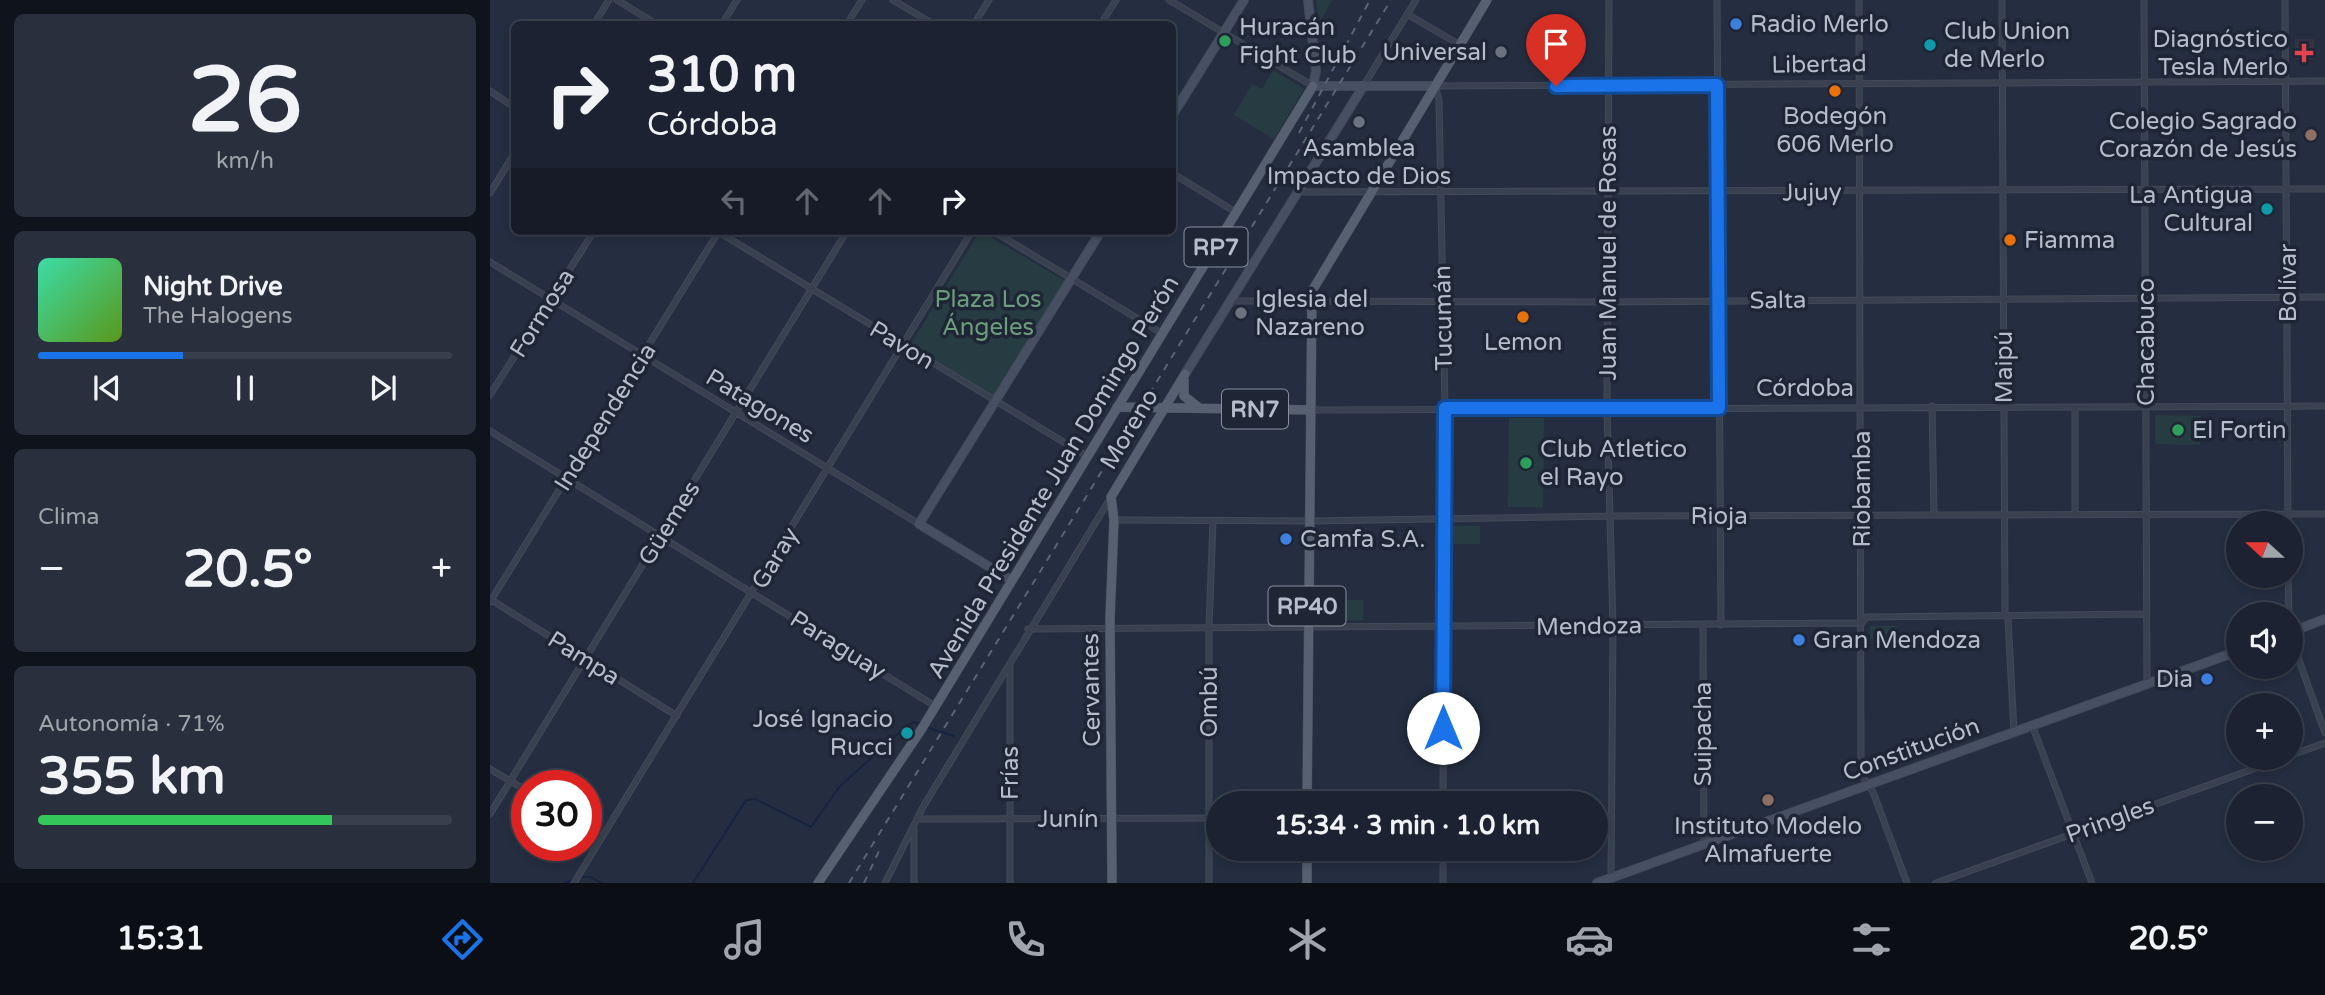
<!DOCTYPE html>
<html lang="es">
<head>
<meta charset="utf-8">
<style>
  :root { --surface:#1c2231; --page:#292f3d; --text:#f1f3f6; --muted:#a0a4ab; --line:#3a3f4d; --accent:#1a73e8 }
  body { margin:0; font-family:"Varela Round",sans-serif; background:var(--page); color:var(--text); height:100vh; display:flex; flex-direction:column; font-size:26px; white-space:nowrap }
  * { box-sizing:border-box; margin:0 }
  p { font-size:23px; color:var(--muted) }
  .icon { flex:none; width:38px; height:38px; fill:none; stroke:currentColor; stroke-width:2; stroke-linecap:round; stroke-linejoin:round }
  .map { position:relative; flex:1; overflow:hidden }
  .panel { display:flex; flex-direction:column; gap:14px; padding:14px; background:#0f131b; width:490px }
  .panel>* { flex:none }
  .guide { position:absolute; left:21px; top:21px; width:665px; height:214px; border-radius:10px; box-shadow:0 4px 10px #0003,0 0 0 2px var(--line); background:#1c2231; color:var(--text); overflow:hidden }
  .needle { width:46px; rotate:291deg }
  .buttons { position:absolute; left:1736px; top:511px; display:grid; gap:14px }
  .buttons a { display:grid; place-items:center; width:77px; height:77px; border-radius:50%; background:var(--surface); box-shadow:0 4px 10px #0003,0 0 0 2px var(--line); font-size:35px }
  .speed { position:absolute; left:21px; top:770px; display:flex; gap:14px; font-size:35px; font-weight:700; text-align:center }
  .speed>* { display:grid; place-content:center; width:91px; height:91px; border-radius:50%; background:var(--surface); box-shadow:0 4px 10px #0003,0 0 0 2px var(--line); line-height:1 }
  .speed .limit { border:10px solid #d22; background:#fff; color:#111 }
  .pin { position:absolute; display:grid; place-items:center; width:60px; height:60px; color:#fff; margin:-72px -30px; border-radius:50% 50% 50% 0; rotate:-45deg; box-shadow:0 0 7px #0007 }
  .pin .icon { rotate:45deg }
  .me { position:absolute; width:77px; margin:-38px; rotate:0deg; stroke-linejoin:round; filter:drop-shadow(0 0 5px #0008) }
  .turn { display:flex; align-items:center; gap:24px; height:147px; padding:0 21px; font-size:32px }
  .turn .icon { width:91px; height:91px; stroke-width:2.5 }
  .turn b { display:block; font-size:49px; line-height:60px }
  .lanes { display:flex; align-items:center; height:66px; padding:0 21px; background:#0003; justify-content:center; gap:35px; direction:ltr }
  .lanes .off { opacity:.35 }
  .big { font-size:52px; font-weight:700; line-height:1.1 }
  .panel .widget { flex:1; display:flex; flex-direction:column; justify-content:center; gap:10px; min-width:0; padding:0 24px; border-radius:10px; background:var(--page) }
  .panel .dial { align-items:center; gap:0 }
  .dial b { font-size:91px; line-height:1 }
  .song { display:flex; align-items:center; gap:21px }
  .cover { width:84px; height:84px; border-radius:10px; background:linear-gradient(135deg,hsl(160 70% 55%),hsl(90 70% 35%)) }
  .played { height:7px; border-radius:4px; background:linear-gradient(90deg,var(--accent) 35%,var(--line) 35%) }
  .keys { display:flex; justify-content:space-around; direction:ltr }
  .heat { display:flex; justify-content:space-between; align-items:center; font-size:38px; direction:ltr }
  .charge { height:10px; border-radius:5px; background:linear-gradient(90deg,#34c759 71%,var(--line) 0) }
  .trip { position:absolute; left:716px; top:791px; width:402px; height:70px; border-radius:35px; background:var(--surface); box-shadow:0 4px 10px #0003,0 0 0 2px var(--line); font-weight:700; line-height:70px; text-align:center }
  .tabs { display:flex; height:112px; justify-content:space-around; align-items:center; background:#0b0e14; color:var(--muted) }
  .tabs .icon { width:49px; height:49px }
  .tabs .selected { color:var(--accent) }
  .tabs b { font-size:32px; color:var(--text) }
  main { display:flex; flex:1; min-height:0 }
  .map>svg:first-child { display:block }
</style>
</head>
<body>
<main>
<section class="panel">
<div class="widget dial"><b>26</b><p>km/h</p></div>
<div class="widget">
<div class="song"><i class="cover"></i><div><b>Night Drive</b><p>The Halogens</p></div></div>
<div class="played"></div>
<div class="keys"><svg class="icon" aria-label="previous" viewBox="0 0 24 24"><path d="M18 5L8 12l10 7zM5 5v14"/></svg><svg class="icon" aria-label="pause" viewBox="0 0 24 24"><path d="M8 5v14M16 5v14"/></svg><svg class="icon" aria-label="next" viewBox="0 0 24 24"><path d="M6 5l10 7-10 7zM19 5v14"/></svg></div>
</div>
<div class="widget"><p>Clima</p>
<div class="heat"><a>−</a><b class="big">20.5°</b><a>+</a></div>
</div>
<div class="widget"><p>Autonomía · 71%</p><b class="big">355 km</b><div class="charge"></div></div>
</section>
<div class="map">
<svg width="1835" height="883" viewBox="0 0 1835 883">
  <rect width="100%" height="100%" fill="#252e41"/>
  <!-- medical -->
  <path fill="#343141" d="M1805,39H1824V59H1805Z"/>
  <!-- green -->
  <path fill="#273c42" d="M826,0H842L829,24Z
    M783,70L814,89L784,139L744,115L762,84L772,89Z
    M490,231L575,281L504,396L421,344Z
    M1665,415L1711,416L1710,445L1665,444Z
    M1019,418H1054L1053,507H1018Z
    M963,526H990V544H963Z
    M828,599L873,600V620H828Z
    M1380,626H1407L1408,639H1380Z"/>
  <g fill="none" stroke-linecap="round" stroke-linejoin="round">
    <!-- stream -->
    <path stroke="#17243f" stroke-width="2" d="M436,727L464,736
      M90,877H101L111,883
      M75,883L85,879
      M203,883L256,800L265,799L321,827L349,787L418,725L424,722L431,724"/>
    <defs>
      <path id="street" d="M127,0L166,24
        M403,0L443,24
        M679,0L823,86
        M1119,0L1117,409L1123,626L1121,883
        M1227,0L1231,625
        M1369,0L1371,774L1383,792L1417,883
        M1512,0L1515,615L1518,619L1524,732
        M1654,0L1657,684
        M1795,0L1798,523
        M917,14L970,45
        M104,24L119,0
        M232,24L247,0
        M357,24L372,0
        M484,24L499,0
        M611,24L626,0
        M874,85L926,0
        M0,91L24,107
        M682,173L747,213
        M809,192L1835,189
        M0,193L24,154
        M227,231L598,457
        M503,231L673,334
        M0,262L429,524
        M740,301L1117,302L1835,297
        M0,395L104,231
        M1442,406L1444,515
        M1585,407V515
        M821,410L1835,406
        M0,431L445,706
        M624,520L820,521L1121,516L1835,514
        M1798,576L1799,614
        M0,599L187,716
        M0,602L229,231
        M1213,625L1214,843
        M538,629L1372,623L1376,617L1656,614
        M1801,638L1835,733
        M520,664V883
        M1542,725L1602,883
        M1801,755L1835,743
        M0,769L37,791
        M953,803L955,408L949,100L945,86L1835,81
        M0,814L357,231
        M1106,816H1120
        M427,819L728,818
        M96,828L111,838
        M953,849V883
        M84,883L482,231
        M395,883L433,807L621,497
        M424,883V830
        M719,883V627L723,521
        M1446,883L1794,758"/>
      <path id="secondary" d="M818,0L826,71L823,86H945
        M682,116L754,0
        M695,374L874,85
        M521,580L429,524L611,231
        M1801,632L1835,619
        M1107,883L1748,651"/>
      <path id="primary" d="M694,380V396L708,407
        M627,407L821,410
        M817,803L822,291L997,0
        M817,849V883
        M328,883L431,730L823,86
        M622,883L620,618L624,520L621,497L695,374"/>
    </defs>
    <!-- street casing -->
    <use href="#street" stroke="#424a59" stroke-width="7"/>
    <!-- secondary casing -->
    <use href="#secondary" stroke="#424a59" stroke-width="10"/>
    <!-- primary casing -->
    <use href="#primary" stroke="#424a59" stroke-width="10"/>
    <!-- street -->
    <use href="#street" stroke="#394150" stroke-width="5"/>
    <!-- secondary -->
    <use href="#secondary" stroke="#474f63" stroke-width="8"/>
    <!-- primary -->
    <use href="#primary" stroke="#576070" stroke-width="9"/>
    <!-- rail -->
    <path stroke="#5b6477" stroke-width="2" stroke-dasharray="7 7" stroke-linecap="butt" d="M809,133L880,0
      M359,883L901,0
      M374,883L389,851"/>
  </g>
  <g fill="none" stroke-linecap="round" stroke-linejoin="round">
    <defs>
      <path id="route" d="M953,728L955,408H1229L1227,85L1066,86"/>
    </defs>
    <!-- route casing -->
    <use href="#route" stroke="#114b97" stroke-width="18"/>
    <!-- route -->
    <use href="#route" stroke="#1a73e8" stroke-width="12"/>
  </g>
  <!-- markers -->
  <g fill="#3f7fe0" stroke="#1e2636" stroke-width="2.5">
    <circle cx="1246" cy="24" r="7"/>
    <circle cx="796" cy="539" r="7"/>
    <circle cx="1309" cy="640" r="7"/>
    <circle cx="1717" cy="679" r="7"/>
  </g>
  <g fill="#2e9e5b" stroke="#1e2636" stroke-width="2.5">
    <circle cx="735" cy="41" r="7"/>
    <circle cx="1688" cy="430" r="7"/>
    <circle cx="1036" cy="463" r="7"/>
  </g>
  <g fill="#0f9aa8" stroke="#1e2636" stroke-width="2.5">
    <circle cx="1440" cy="45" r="7"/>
    <circle cx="1777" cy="209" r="7"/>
    <circle cx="417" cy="733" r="7"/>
  </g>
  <g fill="#6b7280" stroke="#1e2636" stroke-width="2.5">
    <circle cx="1011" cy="52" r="7"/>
    <circle cx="869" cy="122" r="7"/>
    <circle cx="751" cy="313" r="7"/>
  </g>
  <path fill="#e0444e" stroke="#1e2636" stroke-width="2.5" d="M1810.5 42.5h7v7h7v7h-7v7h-7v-7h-7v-7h7z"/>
  <g fill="#e8710a" stroke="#1e2636" stroke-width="2.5">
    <circle cx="1345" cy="91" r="7"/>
    <circle cx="1520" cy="240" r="7"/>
    <circle cx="1033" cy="317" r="7"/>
  </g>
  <g fill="#8d6e63" stroke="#1e2636" stroke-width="2.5">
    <circle cx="1821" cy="135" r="7"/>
    <circle cx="1278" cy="800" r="7"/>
  </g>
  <g text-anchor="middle" stroke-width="7" stroke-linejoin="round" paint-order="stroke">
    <!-- shield labels -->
    <g fill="#1e2636" stroke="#888f9e" stroke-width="2">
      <rect x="694.5" y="227.5" width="63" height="39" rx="5"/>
      <rect x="732" y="389.5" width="66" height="39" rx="5"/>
      <rect x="778.5" y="586.5" width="77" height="39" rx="5"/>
    </g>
    <g font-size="23" font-weight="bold" fill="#b5bccb">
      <text x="726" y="255">RP7</text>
      <text x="765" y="417">RN7</text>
      <text x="817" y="614">RP40</text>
    </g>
    <!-- poi labels -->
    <g font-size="24" fill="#b5bccb" stroke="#1e2636" text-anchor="start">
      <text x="1260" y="32">Radio Merlo</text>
      <text x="749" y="35">Huracán<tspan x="749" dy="28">Fight Club</tspan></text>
      <text x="1454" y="39">Club Union<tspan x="1454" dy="28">de Merlo</tspan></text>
      <text x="1798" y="47" text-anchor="end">Diagnóstico<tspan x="1798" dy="28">Tesla Merlo</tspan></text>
      <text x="997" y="60" text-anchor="end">Universal</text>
      <text x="1345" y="124" text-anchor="middle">Bodegón<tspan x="1345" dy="28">606 Merlo</tspan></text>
      <text x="1807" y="129" text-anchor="end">Colegio Sagrado<tspan x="1807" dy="28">Corazón de Jesús</tspan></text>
      <text x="869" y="156" text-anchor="middle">Asamblea<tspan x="869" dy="28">Impacto de Dios</tspan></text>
      <text x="1763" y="203" text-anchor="end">La Antigua<tspan x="1763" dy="28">Cultural</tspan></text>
      <text x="1534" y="248">Fiamma</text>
      <text x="765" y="307">Iglesia del<tspan x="765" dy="28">Nazareno</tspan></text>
      <text x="1033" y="350" text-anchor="middle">Lemon</text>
      <text x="1702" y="438">El Fortin</text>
      <text x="1050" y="457">Club Atletico<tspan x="1050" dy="28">el Rayo</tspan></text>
      <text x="810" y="547">Camfa S.A.</text>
      <text x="1323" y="648">Gran Mendoza</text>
      <text x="1703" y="687" text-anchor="end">Dia</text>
      <text x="403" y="727" text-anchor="end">José Ignacio<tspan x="403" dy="28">Rucci</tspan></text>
      <text x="1278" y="834" text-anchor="middle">Instituto Modelo<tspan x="1278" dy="28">Almafuerte</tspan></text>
    </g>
    <!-- street labels -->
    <g font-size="24" fill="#b5bccb" stroke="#1e2636">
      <text transform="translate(1329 64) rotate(-1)" y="8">Libertad</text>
      <text transform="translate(1322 192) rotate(-1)" y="8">Jujuy</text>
      <text transform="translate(1118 253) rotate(-90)" y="8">Juan Manuel de Rosas</text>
      <text transform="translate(1798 283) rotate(-90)" y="8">Bolívar</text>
      <text transform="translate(1288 300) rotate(-1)" y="8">Salta</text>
      <text transform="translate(52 313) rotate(-58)" y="8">Formosa</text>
      <text transform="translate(953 318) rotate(-91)" y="8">Tucumán</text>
      <text transform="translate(1656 342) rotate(-90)" y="8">Chacabuco</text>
      <text transform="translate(412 345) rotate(31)" y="8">Pavon</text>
      <text transform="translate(1514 367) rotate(-90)" y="8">Maipú</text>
      <text x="1315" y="396">Córdoba</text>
      <text transform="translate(270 406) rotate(31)" y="8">Patagones</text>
      <text transform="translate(115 417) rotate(-58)" y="8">Independencia</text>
      <text transform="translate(639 429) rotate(-59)" y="8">Moreno</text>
      <text transform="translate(563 477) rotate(-59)" y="8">Avenida Presidente Juan Domingo Perón</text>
      <text transform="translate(1372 489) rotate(-90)" y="8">Riobamba</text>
      <text x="1229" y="524">Rioja</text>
      <text transform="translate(179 523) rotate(-58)" y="8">Güemes</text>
      <text transform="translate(285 558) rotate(-59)" y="8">Garay</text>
      <text transform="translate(1099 626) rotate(-1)" y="8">Mendoza</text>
      <text transform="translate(348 645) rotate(32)" y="8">Paraguay</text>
      <text transform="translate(94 658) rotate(32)" y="8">Pampa</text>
      <text transform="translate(601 690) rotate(-91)" y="8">Cervantes</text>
      <text transform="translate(719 702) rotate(-90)" y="8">Ombú</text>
      <text transform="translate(1213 734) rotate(-90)" y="8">Suipacha</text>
      <text transform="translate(1421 749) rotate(-20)" y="8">Constitución</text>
      <text transform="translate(520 773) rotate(-90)" y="8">Frías</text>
      <text x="578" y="827">Junín</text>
      <text transform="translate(1620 820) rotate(-20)" y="8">Pringles</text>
    </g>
    <!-- park labels -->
    <g font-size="24" fill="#6c9c7b" stroke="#1e2636">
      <text x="498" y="307">Plaza Los<tspan x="498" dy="28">Ángeles</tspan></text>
    </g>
  </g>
</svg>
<div class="buttons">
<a><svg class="needle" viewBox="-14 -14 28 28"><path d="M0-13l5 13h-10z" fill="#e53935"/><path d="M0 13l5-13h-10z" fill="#a0a4ab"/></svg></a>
<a><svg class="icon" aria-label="sound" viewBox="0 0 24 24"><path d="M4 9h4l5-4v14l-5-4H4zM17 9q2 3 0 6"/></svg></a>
<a>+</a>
<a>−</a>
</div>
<div class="speed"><div class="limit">30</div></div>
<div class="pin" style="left:1066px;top:86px;background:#d93025"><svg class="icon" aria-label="arrive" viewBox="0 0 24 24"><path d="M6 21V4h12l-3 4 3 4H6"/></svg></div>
<svg class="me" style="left:953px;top:728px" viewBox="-20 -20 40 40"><circle r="19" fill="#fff"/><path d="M0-13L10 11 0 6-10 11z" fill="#1a73e8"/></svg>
<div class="trip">15:34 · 3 min · 1.0 km</div>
<div class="guide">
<div class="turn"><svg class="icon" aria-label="right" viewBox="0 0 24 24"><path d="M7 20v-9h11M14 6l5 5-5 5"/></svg><div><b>310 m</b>Córdoba</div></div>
<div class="lanes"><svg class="icon off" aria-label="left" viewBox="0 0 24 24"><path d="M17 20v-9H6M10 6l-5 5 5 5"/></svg><svg class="icon off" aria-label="ahead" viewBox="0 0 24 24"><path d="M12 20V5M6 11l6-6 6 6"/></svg><svg class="icon off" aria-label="ahead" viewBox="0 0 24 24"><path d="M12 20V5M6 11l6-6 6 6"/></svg><svg class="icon" aria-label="right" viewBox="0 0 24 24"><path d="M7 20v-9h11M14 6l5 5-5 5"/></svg></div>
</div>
</div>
</main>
<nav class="tabs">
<b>15:31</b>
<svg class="icon selected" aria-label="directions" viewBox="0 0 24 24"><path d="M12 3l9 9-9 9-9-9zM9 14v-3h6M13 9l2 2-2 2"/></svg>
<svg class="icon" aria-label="music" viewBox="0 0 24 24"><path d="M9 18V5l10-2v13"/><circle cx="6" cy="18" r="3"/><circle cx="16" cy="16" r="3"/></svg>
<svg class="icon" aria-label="phone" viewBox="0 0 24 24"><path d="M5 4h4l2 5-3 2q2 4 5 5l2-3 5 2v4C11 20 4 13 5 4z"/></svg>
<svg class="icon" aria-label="climate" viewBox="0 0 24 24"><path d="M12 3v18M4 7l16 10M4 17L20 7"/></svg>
<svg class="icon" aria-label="car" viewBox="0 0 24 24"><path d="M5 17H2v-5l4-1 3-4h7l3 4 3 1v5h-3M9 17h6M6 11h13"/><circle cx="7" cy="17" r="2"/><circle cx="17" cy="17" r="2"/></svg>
<svg class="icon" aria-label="filters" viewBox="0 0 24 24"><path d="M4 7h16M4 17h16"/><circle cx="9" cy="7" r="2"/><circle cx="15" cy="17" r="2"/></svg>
<b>20.5°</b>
</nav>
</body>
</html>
